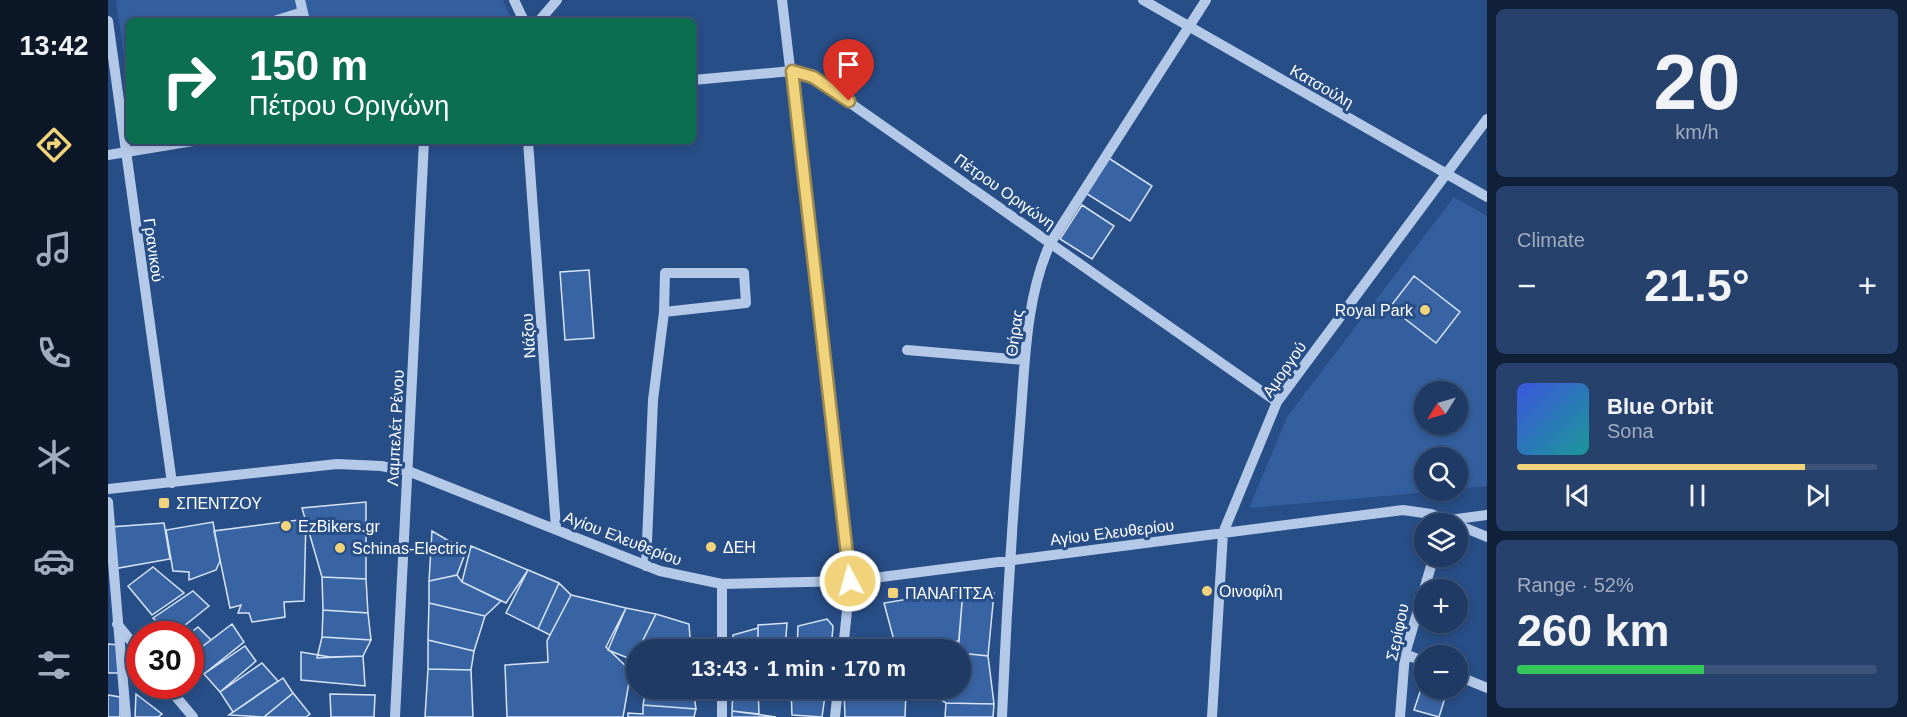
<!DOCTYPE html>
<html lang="en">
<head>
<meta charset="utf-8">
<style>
  :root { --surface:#1e3a65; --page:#26416b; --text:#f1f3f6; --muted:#a1adbf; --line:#3c5479; --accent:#f0d37a }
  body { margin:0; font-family:Helvetica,sans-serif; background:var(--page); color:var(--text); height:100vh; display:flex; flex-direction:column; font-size:22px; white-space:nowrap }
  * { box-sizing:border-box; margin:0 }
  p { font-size:20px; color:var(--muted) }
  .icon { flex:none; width:33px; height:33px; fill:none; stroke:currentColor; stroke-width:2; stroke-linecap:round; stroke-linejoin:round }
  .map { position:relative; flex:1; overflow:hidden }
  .panel { display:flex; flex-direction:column; gap:9px; padding:9px; background:#102038; width:420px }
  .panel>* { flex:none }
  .top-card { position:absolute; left:18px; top:18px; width:570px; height:126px; border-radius:9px; box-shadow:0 3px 9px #0003,0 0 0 2px var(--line); background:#0b6e4f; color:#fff; overflow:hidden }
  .needle { width:39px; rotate:233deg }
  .fabs { position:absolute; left:1306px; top:381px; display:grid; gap:12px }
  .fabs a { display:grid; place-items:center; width:54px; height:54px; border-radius:50%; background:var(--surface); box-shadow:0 3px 9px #0003,0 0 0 2px var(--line); font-size:30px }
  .speed { position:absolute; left:18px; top:621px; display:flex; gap:12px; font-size:30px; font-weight:700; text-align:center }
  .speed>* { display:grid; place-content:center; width:78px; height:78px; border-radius:50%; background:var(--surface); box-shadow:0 3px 9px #0003,0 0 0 2px var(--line); line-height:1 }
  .speed .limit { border:9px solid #d22; background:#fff; color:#111 }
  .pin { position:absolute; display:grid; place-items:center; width:51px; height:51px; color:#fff; margin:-62px -26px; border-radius:50% 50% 50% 0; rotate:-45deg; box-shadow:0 0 6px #0007 }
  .pin .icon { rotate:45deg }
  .me { position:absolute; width:66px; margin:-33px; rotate:354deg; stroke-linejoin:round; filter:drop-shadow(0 0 4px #0008) }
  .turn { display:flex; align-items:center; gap:21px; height:126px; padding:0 24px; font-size:27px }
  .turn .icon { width:78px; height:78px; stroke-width:2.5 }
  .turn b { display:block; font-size:42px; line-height:51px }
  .big { font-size:45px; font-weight:600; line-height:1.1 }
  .panel .widget { flex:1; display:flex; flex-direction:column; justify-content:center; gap:9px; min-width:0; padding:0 21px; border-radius:9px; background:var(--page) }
  .panel .dial { align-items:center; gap:0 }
  .dial b { font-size:78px; line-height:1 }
  .song { display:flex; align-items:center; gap:18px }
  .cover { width:72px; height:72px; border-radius:9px; background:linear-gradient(135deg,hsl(230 70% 55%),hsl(180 70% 35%)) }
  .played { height:6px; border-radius:3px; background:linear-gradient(90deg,var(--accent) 80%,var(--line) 80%) }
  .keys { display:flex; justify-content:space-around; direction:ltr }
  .heat { display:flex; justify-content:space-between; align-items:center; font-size:33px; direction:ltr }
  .charge { height:9px; border-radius:4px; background:linear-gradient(90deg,#34c759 52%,var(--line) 0) }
  .trip { position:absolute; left:518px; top:639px; width:345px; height:60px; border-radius:30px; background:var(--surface); box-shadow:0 3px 9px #0003,0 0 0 2px var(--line); font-weight:600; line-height:60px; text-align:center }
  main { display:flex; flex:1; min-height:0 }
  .menu { display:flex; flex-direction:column; width:108px; justify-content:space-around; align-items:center; background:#0c1728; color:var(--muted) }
  .menu .icon { width:42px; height:42px }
  .menu .on { color:var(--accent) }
  .menu b { font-size:27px; color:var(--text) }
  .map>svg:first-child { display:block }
</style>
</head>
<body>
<main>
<nav class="menu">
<b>13:42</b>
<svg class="icon on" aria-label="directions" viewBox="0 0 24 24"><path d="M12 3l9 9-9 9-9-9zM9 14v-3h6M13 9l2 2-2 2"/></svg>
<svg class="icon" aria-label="music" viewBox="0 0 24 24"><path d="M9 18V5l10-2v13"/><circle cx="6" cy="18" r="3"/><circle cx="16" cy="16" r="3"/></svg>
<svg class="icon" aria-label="phone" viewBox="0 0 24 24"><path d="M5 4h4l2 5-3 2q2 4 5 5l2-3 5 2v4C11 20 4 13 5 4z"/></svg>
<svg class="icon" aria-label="climate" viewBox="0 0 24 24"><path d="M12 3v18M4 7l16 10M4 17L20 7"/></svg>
<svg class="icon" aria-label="car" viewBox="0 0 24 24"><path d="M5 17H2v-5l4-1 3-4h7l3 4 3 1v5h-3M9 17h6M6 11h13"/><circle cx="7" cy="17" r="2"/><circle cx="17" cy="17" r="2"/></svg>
<svg class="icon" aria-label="filters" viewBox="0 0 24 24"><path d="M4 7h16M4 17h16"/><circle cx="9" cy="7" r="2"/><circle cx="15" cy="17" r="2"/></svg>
</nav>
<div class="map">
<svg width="1379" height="717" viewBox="0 0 1379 717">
  <rect width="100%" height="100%" fill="#284e87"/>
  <!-- green -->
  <path fill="#335f9e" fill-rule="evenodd" d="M8,0H395L402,16L398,21H21V93Z
    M1346,197L1379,216V486L1350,489V458H1317V490L1333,491L1141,508L1179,417ZM1317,392H1350V424H1317Z"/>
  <!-- building -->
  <path fill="#3964a3" stroke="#d7e4f6" stroke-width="1.5" d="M999,157L1044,186L1022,221L976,192Z
    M974,205L1006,226L984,259L952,239Z
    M481,270L486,338L457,340L452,272Z
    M1306,276L1352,312L1328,343L1282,307Z
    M258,502V579L214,577L194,508Z
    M198,519L196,601L176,602L177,617L144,622L141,613H130L133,605L122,608L106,531Z
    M105,522L112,561L108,570L81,580V572L65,571L58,530Z
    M56,523L62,559L5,569L2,527Z
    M324,531L358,551L349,575L321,581Z
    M363,546L420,570L398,603L354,582Z
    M45,567L76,593L44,615L20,586Z
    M420,570L451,583L430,629L398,613Z
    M349,575L354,582L393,601L377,616L321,603V581Z
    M214,577L258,579L260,613L215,610Z
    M451,583L463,595L442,635L430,629Z
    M855,590L886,593L880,656L852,653L850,650Z
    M855,590L851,641L788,648L776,603Z
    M85,591L101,606L66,634H61L45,618Z
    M463,595L518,608L498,647L523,671L515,717H399L397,665L440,662L439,641Z
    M321,603L377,616L366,651L320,640Z
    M518,608L548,614L530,650H528L525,660L500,650Z
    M215,610L260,613L263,640L214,637Z
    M548,614L581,624L583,650H530Z
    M719,619L725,626L723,650H689L690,626Z
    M679,623L677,650H650V625Z
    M124,624L136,642L96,674L82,656Z
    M90,627L103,640L82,656L81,634Z
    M650,628V650H625V635Z
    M214,637L263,640L255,656L209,658Z
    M320,640L366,651L363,670L320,669Z
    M0,644L11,645L14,673H0Z
    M137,646L148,661L112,692L96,674Z
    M193,652L222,657L255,656L257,686L193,680Z
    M852,653L880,656L886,704L838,703L830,698V688H852Z
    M154,663L170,681L125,712L112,692Z
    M320,669L363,670L365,717H317Z
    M1317,677V688H1340L1331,717L1306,710Z
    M175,678L185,693L156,717L121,715Z
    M538,688H585L588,709L535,705Z
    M625,688H650L651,714L624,711Z
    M683,688L718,689L714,717L684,715Z
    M748,688L798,692L797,717H737L736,691Z
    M766,688H797L798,692Z
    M185,693L202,714L198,717H156Z
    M28,694L54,714L50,717H27Z
    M222,694L267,695L266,717H223Z
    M0,695L12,697V717H0Z
    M838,703L886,704L885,717H837Z
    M535,705L588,709L586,717H520V713L535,714Z
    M624,711L668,717H624Z"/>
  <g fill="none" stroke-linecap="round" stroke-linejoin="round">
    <!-- minor -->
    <path stroke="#b4c9e8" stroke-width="10" d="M192,0L197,21
      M406,0L416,21
      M674,0L742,581L735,650
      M1035,0L1379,197
      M0,21L64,483
      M166,21L195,12
      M431,21L449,0
      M585,80L684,71L705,77L1169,402
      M420,141L448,528
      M0,155L85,141
      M799,350L917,360
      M0,489L229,464L273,466L300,471L552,571L614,584L742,581L1295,510L1323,514L1348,524
      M0,502L18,717
      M1341,520L1379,515
      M1350,525L1379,537
      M538,566L545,400L556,312L638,303L636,273H557L556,312
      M9,624L32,652
      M614,650V584
      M1297,654L1317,662
      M1350,676L1379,688
      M59,686L85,717
      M287,717L316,141
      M614,717V688
      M727,717L730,688
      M894,717C898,620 904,523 912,425C917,366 917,297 943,242L1098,0
      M1104,717L1115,533L1169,402L1379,119
      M1292,717L1297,654L1326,556"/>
  </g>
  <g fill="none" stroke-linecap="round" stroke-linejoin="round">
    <defs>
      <path id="route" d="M741,101L705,77L684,71L742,581"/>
    </defs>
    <!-- route casing -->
    <use href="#route" stroke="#9c894f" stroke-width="15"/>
    <!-- route -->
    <use href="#route" stroke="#f0d37a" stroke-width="10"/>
  </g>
  <!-- markers -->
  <g fill="#f0d37a" stroke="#284e87" stroke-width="2">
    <circle cx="1317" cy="310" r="6"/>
    <rect x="50" y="497" width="12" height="12" rx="3"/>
    <circle cx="178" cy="526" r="6"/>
    <circle cx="603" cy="547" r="6"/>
    <circle cx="232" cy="548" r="6"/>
    <circle cx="1099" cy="591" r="6"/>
    <rect x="779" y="587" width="12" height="12" rx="3"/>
  </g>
  <g text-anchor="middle" stroke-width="6" stroke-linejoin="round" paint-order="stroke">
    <!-- street labels -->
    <g font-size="16" fill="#fff" stroke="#284e87">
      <text transform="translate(1214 86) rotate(30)" y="6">Κατσούλη</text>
      <text transform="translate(897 191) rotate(35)" y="6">Πέτρου Οριγώνη</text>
      <text transform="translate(46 250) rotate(82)" y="6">Γρανικού</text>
      <text transform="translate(906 333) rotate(-82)" y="6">Θήρας</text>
      <text transform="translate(420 336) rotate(-94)" y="6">Νάξου</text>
      <text transform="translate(1176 369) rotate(-55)" y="6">Αμοργού</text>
      <text transform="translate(287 428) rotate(-87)" y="6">Λαμπελέτ Ρένου</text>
      <text transform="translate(1004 532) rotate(-7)" y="6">Αγίου Ελευθερίου</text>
      <text transform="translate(515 538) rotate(21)" y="6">Αγίου Ελευθερίου</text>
      <text transform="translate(1289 632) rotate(-78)" y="6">Σερίφου</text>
    </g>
    <!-- poi labels -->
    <g font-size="16" fill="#fff" stroke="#284e87" text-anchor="start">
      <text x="1305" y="316" text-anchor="end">Royal Park</text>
      <text x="68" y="509">ΣΠΕΝΤΖΟΥ</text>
      <text x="190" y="532">EzBikers.gr</text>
      <text x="615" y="553">ΔΕΗ</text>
      <text x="244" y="554">Schinas-Electric</text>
      <text x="1111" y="597">Οινοφίλη</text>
      <text x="797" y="599">ΠΑΝΑΓΙΤΣΑ</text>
    </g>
  </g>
</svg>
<div class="fabs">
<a><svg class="needle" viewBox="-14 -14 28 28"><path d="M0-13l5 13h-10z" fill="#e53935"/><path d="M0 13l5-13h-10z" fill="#a1adbf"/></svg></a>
<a><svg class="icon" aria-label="search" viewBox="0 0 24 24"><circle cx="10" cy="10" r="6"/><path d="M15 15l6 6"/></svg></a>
<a><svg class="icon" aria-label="layers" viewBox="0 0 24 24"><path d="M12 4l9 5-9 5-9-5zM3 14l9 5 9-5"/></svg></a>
<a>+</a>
<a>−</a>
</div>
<div class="speed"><div class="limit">30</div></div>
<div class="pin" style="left:741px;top:101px;background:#d93025"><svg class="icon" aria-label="arrive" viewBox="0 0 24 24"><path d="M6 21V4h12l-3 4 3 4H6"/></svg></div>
<svg class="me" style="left:742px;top:581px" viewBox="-20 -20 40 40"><circle r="17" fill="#f0d37a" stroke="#fff" stroke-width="3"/><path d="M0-11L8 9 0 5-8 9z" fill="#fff"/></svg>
<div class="trip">13:43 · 1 min · 170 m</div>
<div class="top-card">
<div class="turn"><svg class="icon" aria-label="right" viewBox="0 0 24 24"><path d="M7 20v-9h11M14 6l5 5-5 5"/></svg><div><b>150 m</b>Πέτρου Οριγώνη</div></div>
</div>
</div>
<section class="panel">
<div class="widget dial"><b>20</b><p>km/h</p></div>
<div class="widget"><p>Climate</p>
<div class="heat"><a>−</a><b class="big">21.5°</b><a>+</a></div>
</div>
<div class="widget">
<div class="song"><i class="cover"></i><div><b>Blue Orbit</b><p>Sona</p></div></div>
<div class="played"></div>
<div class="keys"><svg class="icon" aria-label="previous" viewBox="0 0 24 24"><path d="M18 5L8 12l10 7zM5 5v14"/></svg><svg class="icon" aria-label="pause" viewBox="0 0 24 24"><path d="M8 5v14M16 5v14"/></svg><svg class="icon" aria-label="next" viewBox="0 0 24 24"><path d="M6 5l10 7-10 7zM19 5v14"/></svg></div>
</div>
<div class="widget"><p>Range · 52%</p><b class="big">260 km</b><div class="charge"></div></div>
</section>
</main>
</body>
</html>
